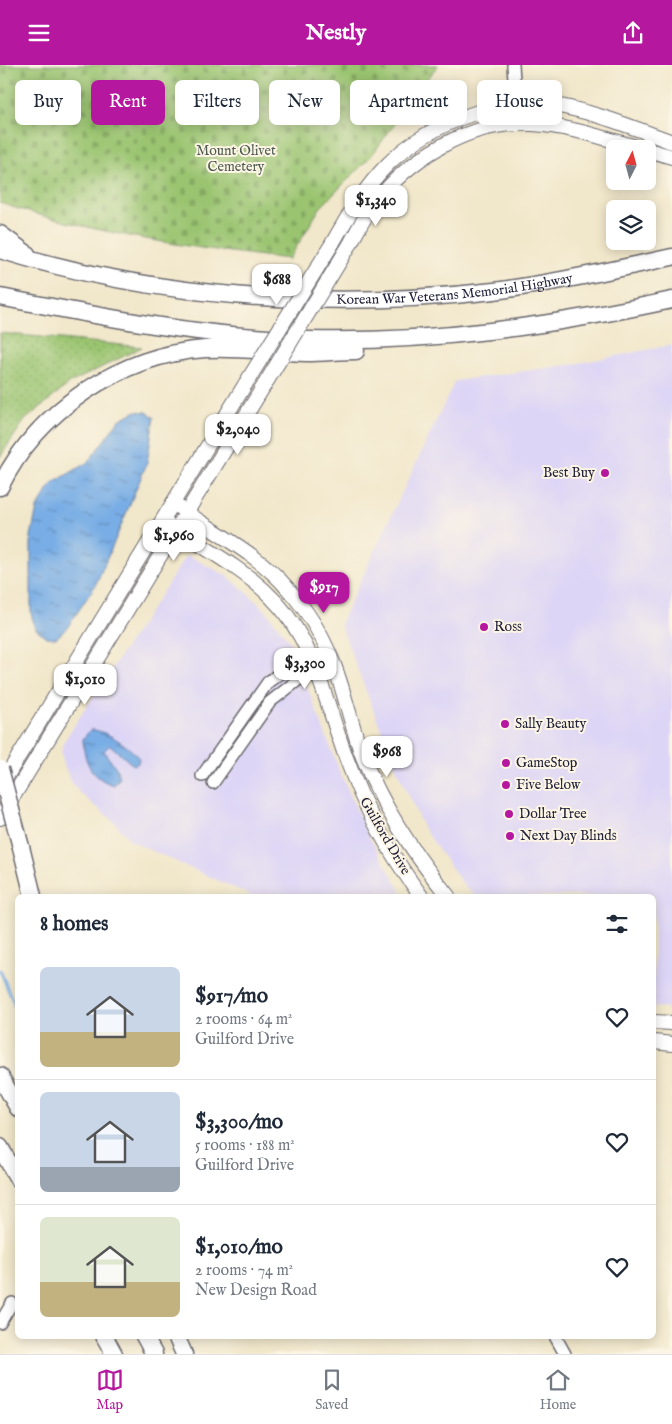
<!DOCTYPE html>
<meta charset="utf-8">
<style>
:root{--surface:#fff;--page:#f2f2f3;--text:#1f2937;--muted:#747a83;--line:#e0e1e3;--accent:#b5179e}
body{margin:0;font-family:"IM FELL English",serif;background:var(--page);color:var(--text);height:100vh;display:flex;flex-direction:column;font-size:19px;white-space:nowrap}
*{box-sizing:border-box;margin:0}
p{font-size:16px;color:var(--muted)}
.icon{flex:none;width:28px;height:28px;fill:none;stroke:currentColor;stroke-width:2;stroke-linecap:round;stroke-linejoin:round}
.map{position:relative;flex:1;overflow:hidden}
.details{position:absolute;left:15px;top:829px;width:641px;height:445px;display:flex;flex-direction:column;background:var(--surface);border-radius:8px;box-shadow:0 2px 12px #0003}
.details>*{flex:none}
.top-card{position:absolute;left:15px;top:15px;width:642px;height:45px;display:flex;gap:10px}
.needle{width:32px;rotate:6deg}
.controls{position:absolute;left:606px;top:75px;display:grid;gap:10px}
.controls a{display:grid;place-items:center;width:50px;height:50px;border-radius:8px;background:var(--surface);box-shadow:0 2px 12px #0003;font-size:25px}
.price{position:absolute;translate:-50% -42px;padding:0 11px;border-radius:10px;background:#fff;color:#222;font-size:16px;line-height:32px;filter:drop-shadow(0 1px 2px #0008)}
.price::after{content:'';position:absolute;left:50%;top:30px;width:15px;height:11px;margin-left:-8px;background:inherit;clip-path:polygon(0 0,100% 0,50% 100%)}
.price.current{background:var(--accent);color:#fff}
ul{padding:0;list-style:none}
li{display:flex;align-items:center;gap:15px;height:125px;padding:0 25px}
li+li{border-top:1px solid var(--line)}
li span{display:grid;place-items:center;flex:none;width:140px;height:100px;border-radius:8px;color:#555}
li>.icon{margin-inline-start:auto}
span .icon{width:60px;height:60px;fill:#fffc;stroke-width:1}
li b{font-size:21px}
h2{display:flex;justify-content:space-between;align-items:center;height:60px;padding:0 25px;font-size:21px}
.tag{padding:0 18px;border-radius:8px;background:var(--surface);box-shadow:0 2px 12px #0003;font-size:18px;line-height:45px}
.tag.current{background:var(--accent);color:#fff}
header{display:flex;justify-content:space-between;align-items:center;height:65px;padding:0 25px;background:var(--accent);color:#fff;font-size:22px;font-weight:800}
.tab-bar{display:flex;justify-content:space-around;align-items:center;height:70px;border-top:1px solid var(--line);background:var(--surface);font-size:14px;color:var(--muted)}
.tab-bar a{display:grid;justify-items:center;gap:2px}
.tab-bar .current{color:var(--accent)}
.map>svg:first-child{display:block}
.built{fill:#ddd5f6}
.grass{fill:url(#grass-dots);stroke:#5e7356}
.cemetery{fill:url(#cemetery-stones);stroke:#5e7356}
.water{fill:url(#water-ripples);stroke:#4d6890}
.lines{fill:none;stroke-linecap:round;stroke-linejoin:round}
.stream{stroke:#78ade5;stroke-width:3}
.minor-casing{stroke:#6a676d;stroke-width:14}
.major-casing{stroke:#6a676d;stroke-width:16}
.highway-casing{stroke:#6a676d;stroke-width:19}
.minor{stroke:#fff;stroke-width:11}
.major{stroke:#fff;stroke-width:14}
.highway{stroke:#fff;stroke-width:16}
.major-bridge-casing{stroke:#6a676d;stroke-width:16;stroke-linecap:butt}
.highway-bridge-casing{stroke:#6a676d;stroke-width:19;stroke-linecap:butt}
.major-bridge{stroke:#fff;stroke-width:14}
.highway-bridge{stroke:#fff;stroke-width:16}
.poi-dot{fill:#b5179e;stroke:#fcf5e5;stroke-width:2}
.labels{text-anchor:middle;dominant-baseline:central;stroke-width:4;stroke-linejoin:round;paint-order:stroke}
.park-label{font-size:14px;fill:#4c5b4e;stroke:#fcf5e5}
.street-label{font-size:14px;fill:#22223b;stroke:#fcf5e5}
.poi-label{font-size:14px;fill:#22223b;stroke:#fcf5e5;text-anchor:start}
</style>
<header><svg class="icon" aria-label="menu" viewBox="0 0 24 24"><path d="M4 6h16M4 12h16M4 18h16"/></svg>Nestly<svg class="icon" aria-label="share" viewBox="0 0 24 24"><path d="M12 15V3M7 8l5-5 5 5M5 13v7h14v-7"/></svg></header>
<div class="map">
<svg width="672" height="1289" viewBox="0 0 672 1289">
<defs>
<pattern id="grass-dots" width="8" height="8" patternUnits="userSpaceOnUse" patternTransform="scale(1.25)"><rect width="8" height="8" fill="#9ac470"/><path d="M2 2h.1M6 6h.1" fill="none" stroke="#84a862" stroke-width="1.8" stroke-linecap="round"/></pattern>
<pattern id="cemetery-stones" width="16" height="16" patternUnits="userSpaceOnUse" patternTransform="scale(1.25)"><rect width="16" height="16" fill="#9ac470"/><path d="M2 7V4a2 2 0 0 1 4 0v3zM10 15v-3a2 2 0 0 1 4 0v3z" fill="#84a862"/></pattern>
<pattern id="water-ripples" width="26" height="14" patternUnits="userSpaceOnUse" patternTransform="scale(1.25)"><rect width="26" height="14" fill="#78ade5"/><path d="M2 4q2-2 4 0t4 0M15 11q2-2 4 0t4 0" fill="none" stroke="#628cbb"/></pattern>
</defs>
<rect width="100%" height="100%" fill="#fcf5e5"/>
<filter id="ink" filterUnits="userSpaceOnUse"><feTurbulence type="fractalNoise" baseFrequency=".02" numOctaves="2"/><feDisplacementMap in="SourceGraphic" scale="10" xChannelSelector="R" yChannelSelector="G"/><feConvolveMatrix kernelMatrix="1 2 1 2 8 2 1 2 1" color-interpolation-filters="sRGB"/></filter>
<filter id="wash" filterUnits="userSpaceOnUse"><feTurbulence type="fractalNoise" baseFrequency=".0096" numOctaves="4" result="noise"/><feDisplacementMap in="SourceGraphic" scale="20" xChannelSelector="R" yChannelSelector="G"/><feGaussianBlur stdDeviation="1.12" result="paint"/><feColorMatrix in="noise" values="0 0 0 0 0 0 0 0 0 0 0 0 0 0 0 0 0 1.4 0 .05"/><feComposite in="paint" operator="in"/></filter>
<g filter="url(#wash)">
<rect width="100%" height="100%" fill="#f1e7cb"/>
<g class="built">
<polygon points="672,280 672,944 654,942 654,831 475,831 463,819 424,764 398,708 340,559 455,316 574,299"/>
<polygon points="187,490 227,511 245,526 267,547 290,577 339,705 366,767 404,831 252,831 131,776 112,755 80,728 73,720 64,701 61,687 66,673"/>
</g>
<polygon class="grass" points="0,268 142,282 70,318 25,355 0,392"/>
<path class="cemetery" d="M0,0H438L372,90L320,143L289,194C191,183 94,169 0,138Z"/>
<g class="water">
<polygon points="136,346 147,347 154,352 147,398 113,480 95,521 67,563 56,573 46,572 35,563 31,548 31,471 37,443 53,418 88,397 119,355"/>
<path d="M90,665C105,664 130,682 139,693L138,698L133,700L110,680L104,686C109,696 118,701 120,713L114,720C91,713 84,697 83,674Z"/>
</g>
<g class="lines">
<polyline class="stream" points="0,905 18,949"/>
</g>
</g>
<g filter="url(#ink)">
<g class="lines">
<g class="minor-casing">
<g id="minor">
<polyline points="513,0 517,58"/>
<polyline points="202,711 268,617 293,599 303,595 313,595 329,589"/>
<polyline points="213,718 270,637 302,612 313,595"/>
<polyline points="0,1258 12,1238"/>
<polyline points="555,1271 565,1289"/>
</g>
</g>
<g class="major-casing">
<g id="major">
<polyline points="648,85 672,92"/>
<path d="M332,179C369,113 399,73 475,48C497,41 518,36 542,38C587,44 629,61 672,77"/>
<path d="M349,181C356,168 363,154 372,142C408,93 470,55 532,59C569,61 607,74 643,84"/>
<path d="M173,438C210,466 257,487 288,524C306,544 322,570 332,595C345,626 351,661 363,692C383,743 414,789 448,831"/>
<path d="M169,460C201,481 245,505 271,532C315,575 326,640 347,695C365,745 390,789 421,831"/>
<polyline points="0,722 246,318"/>
<polyline points="0,753 265,319"/>
<polyline points="654,957 672,958"/>
<polyline points="654,977 672,979"/>
</g>
</g>
<g class="highway-casing">
<g id="highway">
<polyline points="0,169 27,189"/>
<path id="s1" d="M0,185C158,234 330,245 494,226C554,218 613,205 672,192"/>
<path d="M0,232C102,252 203,272 308,275C431,278 551,261 672,235"/>
<path d="M0,422C37,346 120,290 205,284C239,282 273,287 307,288C323,288 340,286 356,286"/>
<polyline points="21,782 33,831"/>
<polyline points="0,1011 18,1043"/>
<polyline points="0,1082 18,1114"/>
<polyline points="104,1271 114,1289"/>
<polyline points="144,1271 154,1289"/>
<polyline points="176,1271 184,1289"/>
</g>
</g>
<use href="#minor" class="minor"/>
<use href="#major" class="major"/>
<use href="#highway" class="highway"/>
<g class="major-bridge-casing">
<g id="major-bridge">
<polyline points="246,318 332,179"/>
<polyline points="265,319 349,181"/>
</g>
</g>
<g class="highway-bridge-casing">
<polyline id="highway-bridge" points="0,704 21,782"/>
</g>
<use href="#major-bridge" class="major-bridge"/>
<use href="#highway-bridge" class="highway-bridge"/>
</g>
</g>
<g class="poi-dot">
<circle cx="605" cy="408" r="5"/>
<circle cx="484" cy="562" r="5"/>
<circle cx="505" cy="659" r="5"/>
<circle cx="506" cy="698" r="5"/>
<circle cx="506" cy="720" r="5"/>
<circle cx="509" cy="749" r="5"/>
<circle cx="510" cy="771" r="5"/>
</g>
<g class="labels">
<g class="park-label">
<text x="236" y="86">Mount Olivet<tspan x="236" dy="16">Cemetery</tspan></text>
</g>
<g class="street-label">
<text stroke="none"><textPath href="#s1" startOffset="460">Korean War Veterans Memorial Highway</textPath></text>
<text transform="translate(385 771) rotate(60)">Guilford Drive</text>
</g>
<g class="poi-label">
<text x="595" y="408" text-anchor="end">Best Buy</text>
<text x="494" y="562">Ross</text>
<text x="515" y="659">Sally Beauty</text>
<text x="516" y="698">GameStop</text>
<text x="516" y="720">Five Below</text>
<text x="519" y="749">Dollar Tree</text>
<text x="520" y="771">Next Day Blinds</text>
</g>
</g>
</svg>
<div class="controls">
<a><svg class="needle" viewBox="-14 -14 28 28"><path d="M0-13l5 13h-10z" fill="#e53935"/><path d="M0 13l5-13h-10z" fill="#747a83"/></svg></a>
<a><svg class="icon" aria-label="layers" viewBox="0 0 24 24"><path d="M12 4l9 5-9 5-9-5zM3 14l9 5 9-5"/></svg></a>
</div>
<b class="price" style="left:376px;top:162px">$1,340</b>
<b class="price" style="left:277px;top:241px">$688</b>
<b class="price" style="left:238px;top:391px">$2,040</b>
<b class="price" style="left:174px;top:497px">$1,960</b>
<b class="price current" style="left:324px;top:549px">$917</b>
<b class="price" style="left:305px;top:625px">$3,300</b>
<b class="price" style="left:85px;top:641px">$1,010</b>
<b class="price" style="left:387px;top:713px">$968</b>
<div class="top-card">
<a class="tag">Buy</a>
<a class="tag current">Rent</a>
<a class="tag">Filters</a>
<a class="tag">New</a>
<a class="tag">Apartment</a>
<a class="tag">House</a>
</div>
<section class="details">
<h2>8 homes<svg class="icon" aria-label="filters" viewBox="0 0 24 24"><path d="M4 7h16M4 17h16"/><circle cx="9" cy="7" r="2"/><circle cx="15" cy="17" r="2"/></svg></h2>
<ul>
<li><span style="background:linear-gradient(#c9d6e8 65%,#c2b280 0)"><svg class="icon" aria-label="home" viewBox="0 0 24 24"><path d="M3 11l9-7 9 7M6 9v11h12V9"/></svg></span><div><b>$917/mo</b><p>2 rooms · 64 m²</p><p>Guilford Drive</p></div><svg class="icon" aria-label="heart" viewBox="0 0 24 24"><path d="M12 20l-8-8c-3-5 5-10 8-4 3-6 11-1 8 4z"/></svg></li>
<li><span style="background:linear-gradient(#c9d6e8 75%,#9aa5b1 0)"><svg class="icon" aria-label="home" viewBox="0 0 24 24"><path d="M3 11l9-7 9 7M6 9v11h12V9"/></svg></span><div><b>$3,300/mo</b><p>5 rooms · 188 m²</p><p>Guilford Drive</p></div><svg class="icon" aria-label="heart" viewBox="0 0 24 24"><path d="M12 20l-8-8c-3-5 5-10 8-4 3-6 11-1 8 4z"/></svg></li>
<li><span style="background:linear-gradient(#dfe7d0 65%,#c2b280 0)"><svg class="icon" aria-label="home" viewBox="0 0 24 24"><path d="M3 11l9-7 9 7M6 9v11h12V9"/></svg></span><div><b>$1,010/mo</b><p>2 rooms · 74 m²</p><p>New Design Road</p></div><svg class="icon" aria-label="heart" viewBox="0 0 24 24"><path d="M12 20l-8-8c-3-5 5-10 8-4 3-6 11-1 8 4z"/></svg></li>
</ul>
</section>
</div>
<nav class="tab-bar">
<a class="current"><svg class="icon" aria-label="map" viewBox="0 0 24 24"><path d="M3 6l6-2 6 2 6-2v14l-6 2-6-2-6 2zM9 4v14M15 6v14"/></svg>Map</a>
<a><svg class="icon" aria-label="saved" viewBox="0 0 24 24"><path d="M7 4h10v16l-5-4-5 4z"/></svg>Saved</a>
<a><svg class="icon" aria-label="home" viewBox="0 0 24 24"><path d="M3 11l9-7 9 7M6 9v11h12V9"/></svg>Home</a>
</nav>
